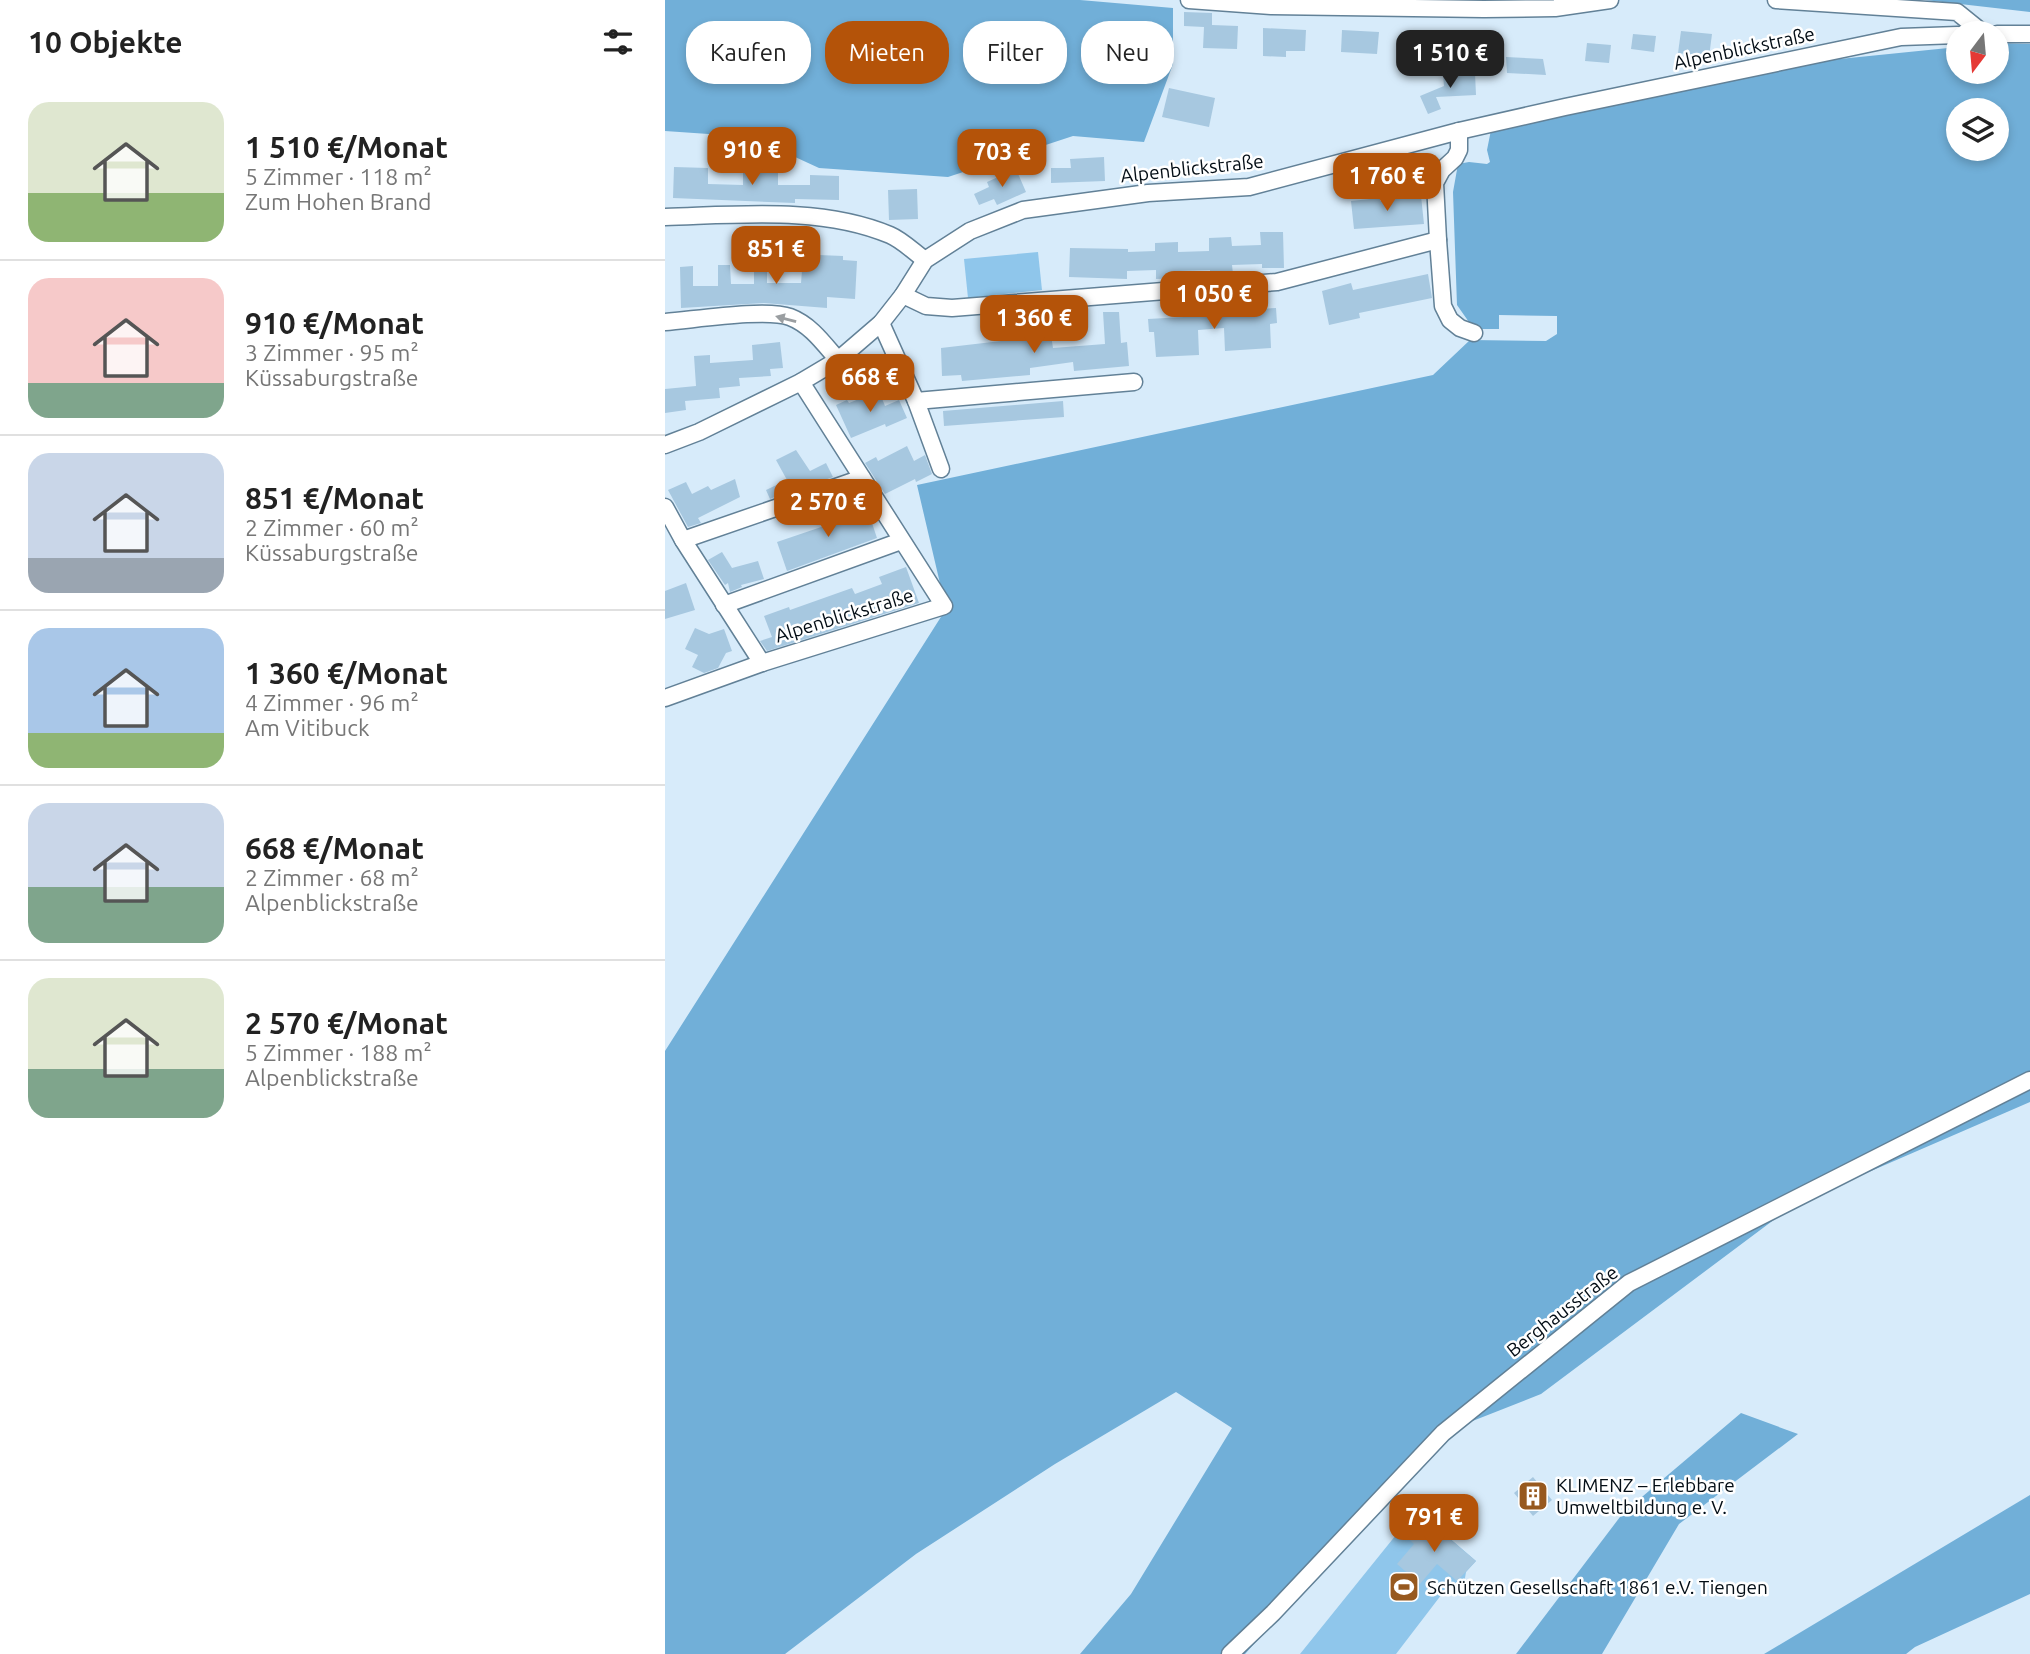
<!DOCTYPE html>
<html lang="de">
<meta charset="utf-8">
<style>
:root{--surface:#fff;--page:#f6f6f6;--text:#222;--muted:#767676;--line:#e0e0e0;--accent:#b45309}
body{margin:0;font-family:Ubuntu,sans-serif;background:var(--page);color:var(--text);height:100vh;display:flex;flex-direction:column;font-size:26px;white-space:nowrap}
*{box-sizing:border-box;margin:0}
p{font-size:23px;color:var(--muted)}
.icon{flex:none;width:38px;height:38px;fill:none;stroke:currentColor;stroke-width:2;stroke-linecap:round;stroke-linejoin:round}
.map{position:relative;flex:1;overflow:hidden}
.side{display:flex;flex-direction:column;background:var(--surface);width:665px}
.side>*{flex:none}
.hud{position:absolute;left:21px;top:21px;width:665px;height:63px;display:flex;gap:14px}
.needle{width:46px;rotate:196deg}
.tools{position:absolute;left:1281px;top:21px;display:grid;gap:14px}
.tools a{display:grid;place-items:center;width:63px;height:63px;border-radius:50%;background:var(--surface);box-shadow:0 4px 10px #0003;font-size:35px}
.price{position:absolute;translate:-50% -60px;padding:0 16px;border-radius:14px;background:var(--accent);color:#fff;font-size:23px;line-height:46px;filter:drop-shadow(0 2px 4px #0008)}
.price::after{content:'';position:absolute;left:50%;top:42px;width:21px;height:16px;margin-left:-10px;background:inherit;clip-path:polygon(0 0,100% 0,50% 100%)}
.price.active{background:#222;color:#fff}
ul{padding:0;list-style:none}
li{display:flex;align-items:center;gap:21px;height:175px;padding:0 28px}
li+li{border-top:2px solid var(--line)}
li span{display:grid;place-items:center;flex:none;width:196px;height:140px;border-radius:21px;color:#555}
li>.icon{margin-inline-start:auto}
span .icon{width:84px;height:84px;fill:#fffc;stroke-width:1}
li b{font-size:30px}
h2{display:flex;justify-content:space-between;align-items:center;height:84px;padding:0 28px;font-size:30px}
.chip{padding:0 24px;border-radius:28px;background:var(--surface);box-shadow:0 4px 10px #0003;font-size:24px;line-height:63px}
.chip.active{background:var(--accent);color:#fff}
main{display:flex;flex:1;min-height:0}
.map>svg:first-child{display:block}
.green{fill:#8fc6eb}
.forest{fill:#71afd8;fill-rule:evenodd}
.building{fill:#a7c8e0}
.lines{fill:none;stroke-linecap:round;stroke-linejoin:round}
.minor-casing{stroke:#628197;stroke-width:19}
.minor{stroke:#fff;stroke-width:16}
.oneway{fill:#9a9ea1}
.labels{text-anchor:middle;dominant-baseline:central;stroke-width:5;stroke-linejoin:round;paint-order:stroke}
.street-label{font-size:19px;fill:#030d15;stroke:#fff}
.poi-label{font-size:19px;fill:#030d15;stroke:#fff;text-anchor:start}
</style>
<main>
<section class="side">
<h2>10 Objekte<svg class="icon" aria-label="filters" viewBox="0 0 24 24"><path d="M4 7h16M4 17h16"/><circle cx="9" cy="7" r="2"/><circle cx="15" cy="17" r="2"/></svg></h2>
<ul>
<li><span style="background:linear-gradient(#dfe7d0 65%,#8fb573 0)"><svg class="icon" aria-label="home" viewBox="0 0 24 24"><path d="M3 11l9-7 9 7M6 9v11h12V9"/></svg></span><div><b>1 510 €/Monat</b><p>5 Zimmer · 118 m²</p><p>Zum Hohen Brand</p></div></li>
<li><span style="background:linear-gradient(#f6c9c9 75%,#7fa58c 0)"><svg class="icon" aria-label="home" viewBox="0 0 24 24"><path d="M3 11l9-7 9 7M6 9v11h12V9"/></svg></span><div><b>910 €/Monat</b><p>3 Zimmer · 95 m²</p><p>Küssaburgstraße</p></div></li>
<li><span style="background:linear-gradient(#c9d6e8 75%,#9aa5b1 0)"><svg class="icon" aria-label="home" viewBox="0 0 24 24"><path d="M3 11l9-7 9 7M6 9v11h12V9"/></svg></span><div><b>851 €/Monat</b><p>2 Zimmer · 60 m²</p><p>Küssaburgstraße</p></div></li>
<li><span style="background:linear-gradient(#a9c7e8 75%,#8fb573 0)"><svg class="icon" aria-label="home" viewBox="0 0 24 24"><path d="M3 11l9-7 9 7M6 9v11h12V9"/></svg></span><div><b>1 360 €/Monat</b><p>4 Zimmer · 96 m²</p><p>Am Vitibuck</p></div></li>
<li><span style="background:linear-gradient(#c9d6e8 60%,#7fa58c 0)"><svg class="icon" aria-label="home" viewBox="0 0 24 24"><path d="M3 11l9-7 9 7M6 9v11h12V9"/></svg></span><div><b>668 €/Monat</b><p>2 Zimmer · 68 m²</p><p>Alpenblickstraße</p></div></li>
<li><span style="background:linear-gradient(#dfe7d0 65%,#7fa58c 0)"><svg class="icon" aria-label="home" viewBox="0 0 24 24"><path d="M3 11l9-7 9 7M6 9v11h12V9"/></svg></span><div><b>2 570 €/Monat</b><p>5 Zimmer · 188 m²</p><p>Alpenblickstraße</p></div></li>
</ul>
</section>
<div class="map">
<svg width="1365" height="1654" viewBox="0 0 1365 1654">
<rect width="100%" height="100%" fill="#d7ebfa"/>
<g class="green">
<polygon points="373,252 377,290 303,298 299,259"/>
<polygon points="761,1518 811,1561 801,1572 799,1584 780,1590 731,1654 635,1654 735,1530 743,1538"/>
</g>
<g class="forest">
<polygon points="0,0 415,0 508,8 508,64 479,142 408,136 283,177 154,168 87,137 0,131"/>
<polygon points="1260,0 1365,0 1365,12"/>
<path d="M1332,43L1365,44V1102L1130,1204L876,1394L777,1433L580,1654H415L466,1594L567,1428L511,1392L390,1464L251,1554L120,1654H0V1051L281,609L252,485L768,375L805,340L881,341L892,334V316L834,315V329H815L806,325L792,305L788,192L793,164L804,162L822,164L825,162L822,150L826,130L1145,62L1293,47V72H1332ZM1293,110H1332V149H1293Z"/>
<polygon points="1076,1413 1133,1434 1014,1524 937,1654 851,1654 958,1513"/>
<polygon points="1365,1495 1365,1594 1250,1647 1241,1654 1099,1654"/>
</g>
<g class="building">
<polygon points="519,12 547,13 547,25 573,26 572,49 538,48 539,27 519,26"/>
<polygon points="598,28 641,30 640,51 621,51 621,57 598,56"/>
<polygon points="677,30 714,32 712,54 676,52"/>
<polygon points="1016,31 1047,34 1044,57 1013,53"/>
<polygon points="968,34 991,36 989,52 966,49"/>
<polygon points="922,43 946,45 944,63 920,61"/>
<polygon points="841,57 878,59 881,75 842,73"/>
<polygon points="810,73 811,95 771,97 776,109 763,114 755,96 779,86 778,75"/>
<polygon points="504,88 550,98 544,127 497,117"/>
<polygon points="439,157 440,181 386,183 386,168 406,168 405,159"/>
<polygon points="9,167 43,168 43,184 78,185 78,167 113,167 113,185 145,185 145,175 174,176 174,200 130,199 130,203 8,198"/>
<polygon points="351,169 361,192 332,205 329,199 314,205 309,194 324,187 322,182"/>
<polygon points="252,189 253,219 224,220 223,190"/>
<polygon points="756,196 759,224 689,229 686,201 715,198 715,201"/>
<polygon points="595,232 618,232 619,268 597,268 597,264 567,265 568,274 545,274 545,270 514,271 514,278 491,279 491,270 462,271 462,279 404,277 405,248 463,249 463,252 490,251 490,243 513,242 513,252 544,251 544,238 566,237 567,246 596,245"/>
<polygon points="154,255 178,256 178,260 192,261 190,299 162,297 162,308 99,303 16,308 15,267 28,266 28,286 53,286 53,265 65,265 66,284 89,284 89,264 102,264 102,283 136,283 138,258 154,259"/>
<polygon points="763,274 767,298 694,313 695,318 664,325 657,291 686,283 688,290"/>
<polygon points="611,308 612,323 605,324 606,348 560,351 559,328 533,330 534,355 491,357 489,332 484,332 483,319 554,315 554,311"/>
<polygon points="438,312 454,312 456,343 462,342 464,366 409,371 408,362 365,368 365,375 297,381 296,375 277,376 276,348 386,335 388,348 440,344"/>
<polygon points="115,342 118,368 105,369 106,376 74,378 75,386 54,388 55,398 20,401 21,410 0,413 0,389 31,386 29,356 45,355 45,363 88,360 87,345"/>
<polygon points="214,391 220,406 234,400 242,418 221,427 220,424 186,438 171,405 182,400 184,403"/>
<polygon points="398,401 399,417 279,426 278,411"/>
<polygon points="242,446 249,461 260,455 267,474 251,482 250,479 220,494 200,463 211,457 213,461"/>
<polygon points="131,450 145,471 161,463 168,477 151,483 150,480 105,499 101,490 122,480 111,460"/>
<polygon points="70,479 75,497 33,518 36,523 23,527 3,490 21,482 27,494 43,486 46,490"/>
<polygon points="185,508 188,517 203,511 212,538 122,571 112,542 168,523 165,514"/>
<polygon points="57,552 67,568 93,561 99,579 76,585 77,587 65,592 63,583 60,585 43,560"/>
<polygon points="241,567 254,603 102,651 95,641 107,637 99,616 124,607 125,610 187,588 190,594 217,584 214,577"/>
<polygon points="21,583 30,610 0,619 0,591"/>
<polygon points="30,628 44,634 59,629 67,651 61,653 53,668 39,673 27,667 33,655 20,649"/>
<polygon points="868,1477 887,1500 868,1516 849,1493"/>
<polygon points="760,1518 811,1561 792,1581 772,1564 755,1584 732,1564 749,1544 743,1538"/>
</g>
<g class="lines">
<g class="minor-casing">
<g id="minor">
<polyline points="524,0 606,6 819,9 890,8 945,0"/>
<polyline points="1111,0 1292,12 1318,33"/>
<polyline points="1332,34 1365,34"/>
<polyline points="794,131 794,150 790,158 777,170 770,183 773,240 778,306 785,320 795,328 809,333"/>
<path d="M0,217C72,215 157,206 225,235C237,240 249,252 260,260"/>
<polyline points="238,295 261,306 287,308 612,282 773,240"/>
<path d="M0,322C28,320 101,308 125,317C146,325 159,344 173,360"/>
<polyline points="216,323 251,401 276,469"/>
<polyline points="251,401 469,382"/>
<polyline points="0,445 34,432 136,382 173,360 216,323 238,295 260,260 305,231 358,210 483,193 584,187 794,131 900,107 1236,37 1293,35"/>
<polyline points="0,507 18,540 97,663"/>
<polyline points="18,540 197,478"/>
<polyline points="59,605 236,541"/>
<polyline points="0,698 97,663 279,606 136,382"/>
<polyline points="565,1654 608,1613 778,1433 964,1283 1365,1080"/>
</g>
</g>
<use href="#minor" class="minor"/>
</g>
<defs><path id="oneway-solid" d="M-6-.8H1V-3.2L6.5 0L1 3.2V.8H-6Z" transform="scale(1.75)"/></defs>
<use class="oneway" href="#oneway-solid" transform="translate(121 319) rotate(-165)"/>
<defs>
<g id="building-square" transform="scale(1.575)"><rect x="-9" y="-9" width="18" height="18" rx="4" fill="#97591f" stroke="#fff"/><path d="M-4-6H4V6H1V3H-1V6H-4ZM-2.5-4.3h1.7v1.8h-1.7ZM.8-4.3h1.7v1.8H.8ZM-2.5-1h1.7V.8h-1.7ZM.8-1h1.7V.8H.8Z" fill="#fff"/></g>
<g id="stadium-square" transform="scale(1.575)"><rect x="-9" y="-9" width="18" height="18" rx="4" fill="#97591f" stroke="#fff"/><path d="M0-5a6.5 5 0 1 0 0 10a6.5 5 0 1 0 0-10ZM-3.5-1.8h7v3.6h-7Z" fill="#fff"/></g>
</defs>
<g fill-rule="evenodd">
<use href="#building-square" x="868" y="1496"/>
<use href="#stadium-square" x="739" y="1587"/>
</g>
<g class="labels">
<g class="street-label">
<text transform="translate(1079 48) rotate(-12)">Alpenblickstraße</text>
<text transform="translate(527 168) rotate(-6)">Alpenblickstraße</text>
<text transform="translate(179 615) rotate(-17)">Alpenblickstraße</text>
<text transform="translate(897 1311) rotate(-38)">Berghausstraße</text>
</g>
<g class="poi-label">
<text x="891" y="1485">KLIMENZ – Erlebbare<tspan x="891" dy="22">Umweltbildung e. V.</tspan></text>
<text x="762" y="1587">Schützen Gesellschaft 1861 e.V. Tiengen</text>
</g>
</g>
</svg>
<div class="tools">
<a><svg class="needle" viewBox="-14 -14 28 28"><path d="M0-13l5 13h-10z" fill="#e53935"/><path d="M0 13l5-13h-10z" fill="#767676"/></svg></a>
<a><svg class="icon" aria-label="layers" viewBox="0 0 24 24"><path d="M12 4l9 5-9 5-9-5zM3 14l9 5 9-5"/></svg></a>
</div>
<b class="price active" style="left:785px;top:90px">1 510 €</b>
<b class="price" style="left:87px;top:187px">910 €</b>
<b class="price" style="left:337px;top:189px">703 €</b>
<b class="price" style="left:722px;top:213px">1 760 €</b>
<b class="price" style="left:111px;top:286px">851 €</b>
<b class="price" style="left:549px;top:331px">1 050 €</b>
<b class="price" style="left:369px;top:355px">1 360 €</b>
<b class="price" style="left:205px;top:414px">668 €</b>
<b class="price" style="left:163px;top:539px">2 570 €</b>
<b class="price" style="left:769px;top:1554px">791 €</b>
<div class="hud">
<a class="chip">Kaufen</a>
<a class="chip active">Mieten</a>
<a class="chip">Filter</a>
<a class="chip">Neu</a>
</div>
</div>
</main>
